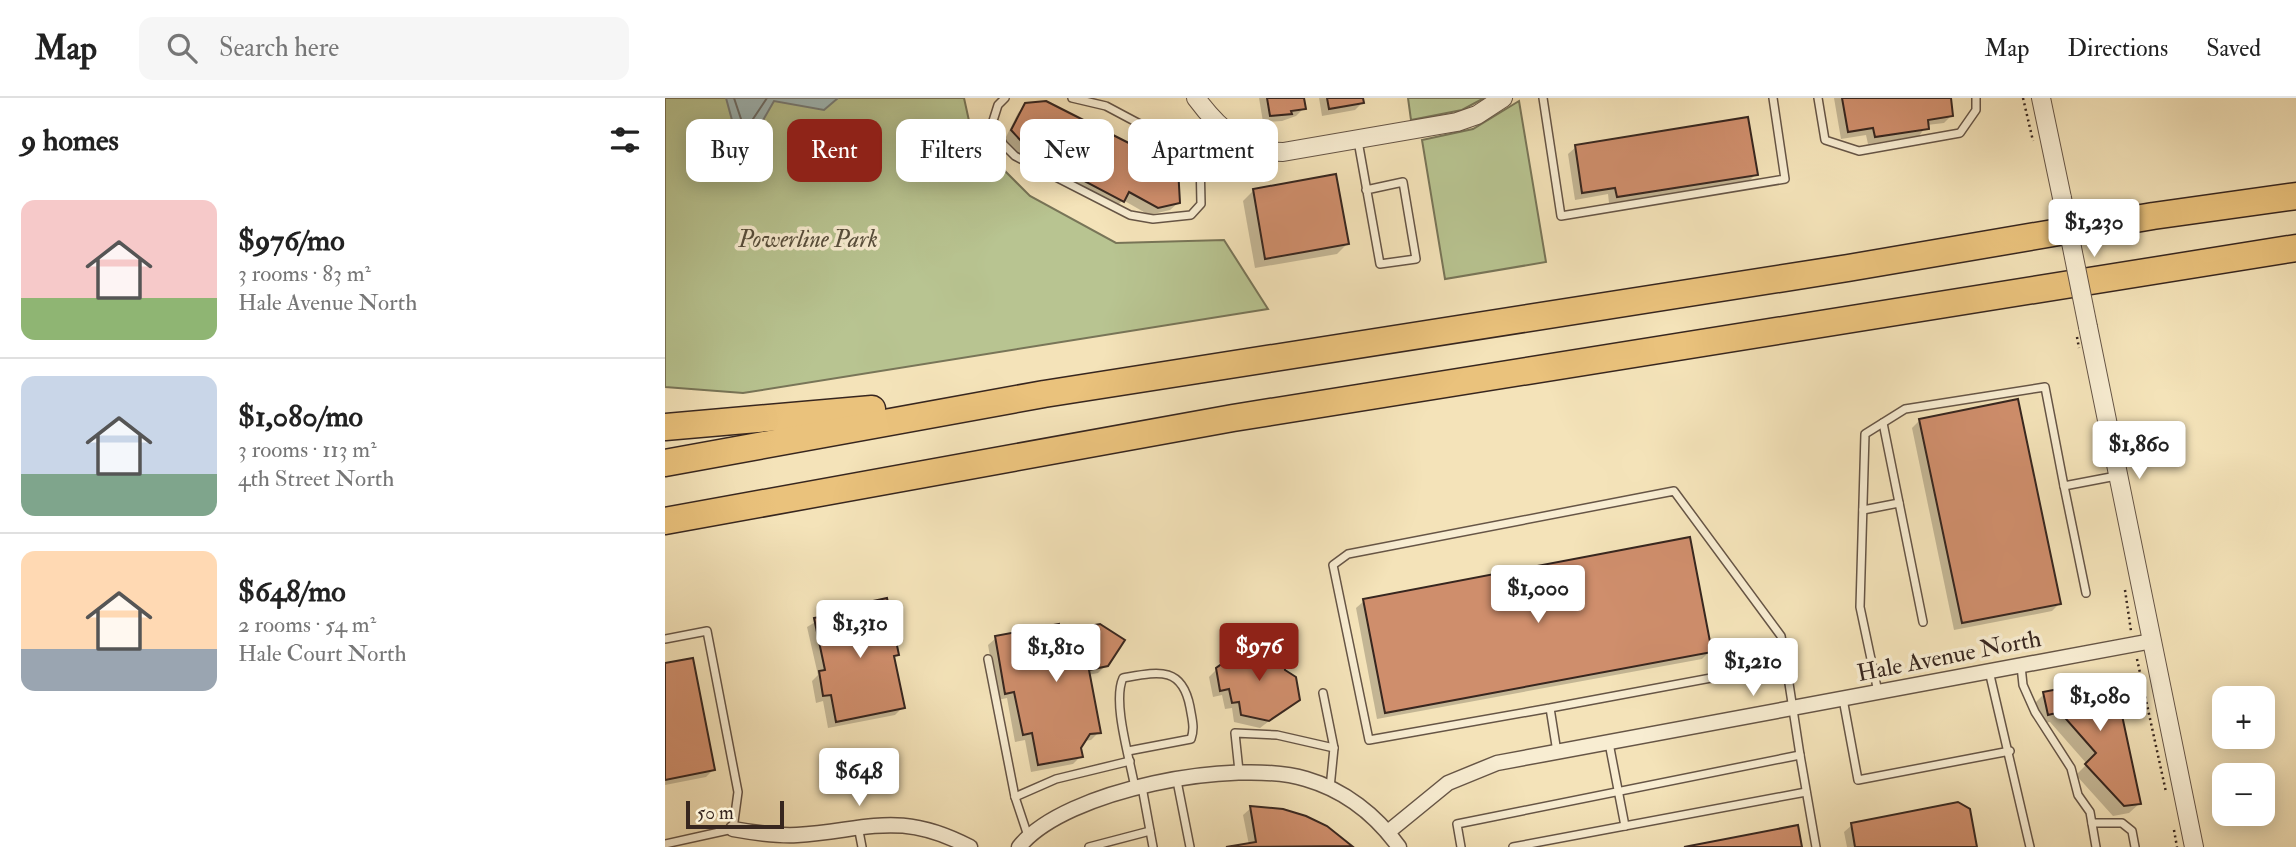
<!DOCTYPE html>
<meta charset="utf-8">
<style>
:root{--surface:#fff;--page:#f6f6f6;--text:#222;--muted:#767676;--line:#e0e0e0;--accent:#8f2418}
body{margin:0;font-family:"IM FELL Double Pica",serif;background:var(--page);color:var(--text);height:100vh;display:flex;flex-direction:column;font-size:26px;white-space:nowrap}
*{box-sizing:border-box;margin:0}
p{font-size:23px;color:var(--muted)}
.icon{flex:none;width:38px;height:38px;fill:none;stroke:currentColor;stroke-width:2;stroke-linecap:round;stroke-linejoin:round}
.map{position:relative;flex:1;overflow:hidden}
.sheet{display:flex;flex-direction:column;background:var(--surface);width:665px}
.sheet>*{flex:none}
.guide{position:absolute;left:21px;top:21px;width:665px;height:63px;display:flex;gap:14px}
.controls{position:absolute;left:1547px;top:588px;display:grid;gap:14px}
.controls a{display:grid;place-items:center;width:63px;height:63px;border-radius:14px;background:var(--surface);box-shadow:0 4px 18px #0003;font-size:35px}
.scale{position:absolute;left:21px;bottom:18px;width:98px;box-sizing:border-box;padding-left:7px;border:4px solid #37261f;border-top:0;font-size:19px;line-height:24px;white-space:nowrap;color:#37261f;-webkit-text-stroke:5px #f8edd2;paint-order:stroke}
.price{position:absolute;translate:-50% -60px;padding:0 16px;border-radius:7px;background:#fff;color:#222;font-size:23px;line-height:46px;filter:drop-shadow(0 2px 4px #0008)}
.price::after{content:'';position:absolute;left:50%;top:42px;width:21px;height:16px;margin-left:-10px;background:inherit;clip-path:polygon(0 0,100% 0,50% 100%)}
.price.selected{background:var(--accent);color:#fff}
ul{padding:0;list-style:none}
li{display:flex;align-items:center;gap:21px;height:175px;padding:0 21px}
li+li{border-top:2px solid var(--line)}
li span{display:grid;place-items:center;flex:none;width:196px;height:140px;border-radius:14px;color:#555}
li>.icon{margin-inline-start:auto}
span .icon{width:84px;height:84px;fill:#fffc;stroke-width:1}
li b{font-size:30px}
h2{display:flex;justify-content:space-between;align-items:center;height:84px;padding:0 21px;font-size:30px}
.pill{padding:0 24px;border-radius:14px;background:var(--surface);box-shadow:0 4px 18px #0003;font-size:24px;line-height:63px}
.pill.selected{background:var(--accent);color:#fff}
header{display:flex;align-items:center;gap:42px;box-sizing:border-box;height:98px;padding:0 35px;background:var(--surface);border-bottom:2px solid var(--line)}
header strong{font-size:33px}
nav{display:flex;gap:38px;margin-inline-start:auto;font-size:24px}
.search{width:490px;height:63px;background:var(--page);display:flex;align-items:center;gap:18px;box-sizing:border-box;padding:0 24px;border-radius:14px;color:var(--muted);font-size:26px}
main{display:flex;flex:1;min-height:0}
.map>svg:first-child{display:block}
.green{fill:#b8c491;stroke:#787558;stroke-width:2}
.water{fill:#a1bbbb;stroke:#777f7d;stroke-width:2}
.shadow{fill:#0003}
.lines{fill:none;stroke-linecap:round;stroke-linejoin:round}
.shore{stroke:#6c706d;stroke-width:2}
.building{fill:#cf8e6c;stroke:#37261f;stroke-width:2}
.service-casing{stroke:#665546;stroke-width:10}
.minor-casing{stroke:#665546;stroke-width:17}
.tertiary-casing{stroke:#665546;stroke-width:20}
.motorway-casing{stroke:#37261f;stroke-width:29}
.path{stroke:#37261f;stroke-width:2.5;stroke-dasharray:2 3.5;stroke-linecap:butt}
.service{stroke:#f8edd2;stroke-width:7}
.minor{stroke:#f8edd2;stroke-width:14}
.tertiary{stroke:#f8edd2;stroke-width:18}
.motorway{stroke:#eac27c;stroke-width:26}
.tertiary-bridge-casing{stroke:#665546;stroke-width:20;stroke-linecap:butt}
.path-bridge{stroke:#37261f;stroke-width:2.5;stroke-dasharray:2 3.5;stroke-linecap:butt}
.tertiary-bridge{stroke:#f8edd2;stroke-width:18}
.labels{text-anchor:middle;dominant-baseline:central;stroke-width:7;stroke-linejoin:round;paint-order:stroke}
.park-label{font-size:24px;font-style:italic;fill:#574e3c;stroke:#f8edd2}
.street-label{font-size:24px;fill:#37261f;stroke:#f8edd2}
</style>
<header>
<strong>Map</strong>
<div class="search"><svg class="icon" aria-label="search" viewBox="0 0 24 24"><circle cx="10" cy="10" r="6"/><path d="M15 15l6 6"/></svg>Search here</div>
<nav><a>Map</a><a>Directions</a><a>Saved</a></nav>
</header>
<main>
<section class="sheet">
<h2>9 homes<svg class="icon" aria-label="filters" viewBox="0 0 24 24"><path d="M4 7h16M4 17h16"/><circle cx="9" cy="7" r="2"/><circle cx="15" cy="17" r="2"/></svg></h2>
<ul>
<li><span style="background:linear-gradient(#f6c9c9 70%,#8fb573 0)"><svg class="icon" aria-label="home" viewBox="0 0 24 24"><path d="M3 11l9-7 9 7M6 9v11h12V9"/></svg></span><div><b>$976/mo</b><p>3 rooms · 83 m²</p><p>Hale Avenue North</p></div></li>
<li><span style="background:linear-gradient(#c9d6e8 70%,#7fa58c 0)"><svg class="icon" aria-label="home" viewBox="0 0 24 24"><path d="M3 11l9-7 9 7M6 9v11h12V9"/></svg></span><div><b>$1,080/mo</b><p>3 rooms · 113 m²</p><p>4th Street North</p></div></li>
<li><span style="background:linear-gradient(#ffd9b3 70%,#9aa5b1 0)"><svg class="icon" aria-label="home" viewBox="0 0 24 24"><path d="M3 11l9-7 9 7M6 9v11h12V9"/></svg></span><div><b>$648/mo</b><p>2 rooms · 54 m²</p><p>Hale Court North</p></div></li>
</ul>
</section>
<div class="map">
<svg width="1631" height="749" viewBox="0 0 1631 749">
<rect width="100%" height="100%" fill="#f4e3b9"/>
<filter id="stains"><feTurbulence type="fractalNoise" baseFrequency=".00286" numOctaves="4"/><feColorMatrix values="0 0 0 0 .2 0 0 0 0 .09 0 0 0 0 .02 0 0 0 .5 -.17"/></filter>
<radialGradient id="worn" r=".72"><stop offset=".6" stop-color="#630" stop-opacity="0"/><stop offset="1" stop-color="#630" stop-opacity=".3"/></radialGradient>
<g class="green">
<polygon points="0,0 299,0 308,41 365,98 451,145 559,142 603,211 78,295 0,289"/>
<polygon points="743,0 819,0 797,12 746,22"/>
<polygon points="854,3 881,164 780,181 757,42 808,31"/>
</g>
<polygon class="water" points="61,0 173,0 159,12 109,3 77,59"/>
<g class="shadow">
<polygon points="594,0 637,0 639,10 631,18 617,23 598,24"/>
<polygon points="654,0 697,0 697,5 690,12 657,18"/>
<polygon points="1169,0 1284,0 1287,17 1279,25 1262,27 1254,38 1203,46 1201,37 1176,41"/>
<polygon points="361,7 513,105 505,112 484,117 458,102 450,110 361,63 340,41 353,15"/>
<polygon points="911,49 1091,76 1083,84 944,105 943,96 910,102 903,56"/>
<polygon points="588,93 682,146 672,156 590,170 578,103"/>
<polygon points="1255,322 1395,505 1387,513 1289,532 1247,330"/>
<polygon points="699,503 1045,553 1037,561 712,621 691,510"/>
<polygon points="167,514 232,556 228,560 238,609 230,617 163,630 158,603 151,605 147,583 153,577 142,529"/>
<polygon points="394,535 441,567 433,575 423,577 434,634 426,642 419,643 414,649 416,658 408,666 366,674 360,642 350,644 342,600 333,602 323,547 331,540"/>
<polygon points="0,567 48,672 41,679 0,687"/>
<polygon points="552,571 618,573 633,601 595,630 569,624 567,610 560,611 557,597 548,599 544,579"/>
<polygon points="1448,582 1475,705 1464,715 1448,718 1411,677 1422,666 1385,624 1373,626 1369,606 1379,596"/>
<polygon points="586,710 685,748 571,749 584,747 578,717"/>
<polygon points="1187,727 1310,749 1182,749 1179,734"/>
</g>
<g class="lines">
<polyline class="shore" points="69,0 80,33 102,0"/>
</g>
<g class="building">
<polygon points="602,0 639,0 641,11 626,13 627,16 605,18"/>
<polygon points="662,0 698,0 699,5 664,11"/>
<polygon points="1177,0 1286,0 1288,18 1263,22 1264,31 1210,39 1208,30 1183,34"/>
<polygon points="381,3 513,70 515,105 493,110 464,94 459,104 368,56 346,32 360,5"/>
<polygon points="1083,19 1093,77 952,99 950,90 917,95 910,47"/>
<polygon points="671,76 684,146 600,161 588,91"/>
<polygon points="1353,301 1396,506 1297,525 1254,321"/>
<polygon points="1025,439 1047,554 720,615 698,501"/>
<polygon points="222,500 234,557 229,558 240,610 171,624 166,597 158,598 154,573 160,572 149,520 164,517 166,512"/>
<polygon points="394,526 395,533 435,526 460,542 443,568 424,572 436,635 425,636 416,650 418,659 373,667 367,635 358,637 349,594 340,596 330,538"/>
<polygon points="582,548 618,557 620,572 631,579 635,602 604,623 576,617 574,604 567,605 564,591 555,593 551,570"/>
<polygon points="28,560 50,672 0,682 0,565"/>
<polygon points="1449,580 1476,706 1459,708 1420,666 1431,655 1395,614 1383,617 1378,594"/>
<polygon points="1293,704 1305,711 1312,749 1190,749 1186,725"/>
<polygon points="585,708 618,711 641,718 662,728 687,748 561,749 591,744"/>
<polygon points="1133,727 1137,749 1019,749"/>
</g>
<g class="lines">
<g class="service-casing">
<g id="service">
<polyline points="340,0 333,7 327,26 338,46 350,58 465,117 488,121 526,117 536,106 535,58 556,31"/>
<polyline points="407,0 441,8 535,58"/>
<polyline points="878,0 896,118 1120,81 1108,0"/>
<polyline points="1153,0 1160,42 1194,53 1295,35 1311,12 1311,0"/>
<polyline points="693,43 715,166 751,161 738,84 701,92"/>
<polyline points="1218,325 1258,524"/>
<polyline points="1399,388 1421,495"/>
<polyline points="1198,412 1234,405"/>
<polyline points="0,541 42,533 73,694 68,731 0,746"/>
<polyline points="323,561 350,699 363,738"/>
<polyline points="1121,566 1135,657"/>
<polyline points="1356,568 1358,587 1370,614 1406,670 1413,697 1425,714 1431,749"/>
<polyline points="1324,573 1365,749"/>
<polyline points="1213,594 1195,509 1200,336 1240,311 1380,289 1399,388 1446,379"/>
<polyline points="658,595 669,650 665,690"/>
<polyline points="1178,601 1193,682 1345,653"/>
<polyline points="885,610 1121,566 1116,538 1009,393 683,456 668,467 704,642 885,610 892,654"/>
<polyline points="944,645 960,728"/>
<path d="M463,653L526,641C530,630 527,621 525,609C517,567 492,574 458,580C447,604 465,661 470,690"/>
<polyline points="574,673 570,635 612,637 669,650"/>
<polyline points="512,683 525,749"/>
<polyline points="477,689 488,749"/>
<polyline points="350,699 391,681 465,663"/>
<polyline points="1427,725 1457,725 1467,733 1470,749"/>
<polyline points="193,728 197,749"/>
<polyline points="424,749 485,733"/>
<polyline points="796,749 792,726 1135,657 1151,749"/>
<polyline points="848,749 1141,694"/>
</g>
</g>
<g class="minor-casing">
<g id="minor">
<path d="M68,731C90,735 111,738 132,737C204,732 234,712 305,749"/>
<polyline points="723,734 783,685 832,665 1487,543"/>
<path d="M354,749C400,691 572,660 641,681C679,692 711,717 734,749"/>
</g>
</g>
<g class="tertiary-casing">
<g id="tertiary">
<path d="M531,0C554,31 578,53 618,54L792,24L812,17L838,0"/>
<polyline points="1376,0 1397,100"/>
<polyline points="1423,229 1529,749"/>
</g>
</g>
<g class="motorway-casing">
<g id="motorway">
<polyline points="0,329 207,311"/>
<polyline points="0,365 379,296 1183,170 1488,118 1631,98"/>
<polyline points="0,423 568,320 1631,150"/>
</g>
</g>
<g class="path">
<polyline points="1358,0 1368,43"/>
<polyline points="1460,492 1466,533"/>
<polyline points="1472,561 1501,694"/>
<polyline points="1509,732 1512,749"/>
</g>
<use href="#service" class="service"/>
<use href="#minor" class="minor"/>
<use href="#tertiary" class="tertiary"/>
<use href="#motorway" class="motorway"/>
<g class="tertiary-bridge-casing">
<polyline id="tertiary-bridge" points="1397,100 1423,229"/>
</g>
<polyline class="path-bridge" points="1412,239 1414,250"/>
<use href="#tertiary-bridge" class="tertiary-bridge"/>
</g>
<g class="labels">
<g class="park-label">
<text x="143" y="141">Powerline Park</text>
</g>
<g class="street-label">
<text transform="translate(1284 558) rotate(-11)">Hale Avenue North</text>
</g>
</g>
<rect width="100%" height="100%" filter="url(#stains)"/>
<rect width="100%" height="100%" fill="url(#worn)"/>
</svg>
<div class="controls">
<a>+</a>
<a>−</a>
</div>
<div class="scale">50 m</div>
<b class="price" style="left:1429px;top:161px">$1,230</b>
<b class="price" style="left:1474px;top:383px">$1,860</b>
<b class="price" style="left:873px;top:527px">$1,000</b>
<b class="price" style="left:195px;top:562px">$1,310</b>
<b class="price selected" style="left:594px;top:585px">$976</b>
<b class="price" style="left:391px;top:586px">$1,810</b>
<b class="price" style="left:1088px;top:600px">$1,210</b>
<b class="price" style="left:1435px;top:635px">$1,080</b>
<b class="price" style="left:194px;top:710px">$648</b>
<div class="guide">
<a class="pill">Buy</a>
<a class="pill selected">Rent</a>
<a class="pill">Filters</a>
<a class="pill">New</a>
<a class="pill">Apartment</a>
</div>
</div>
</main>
